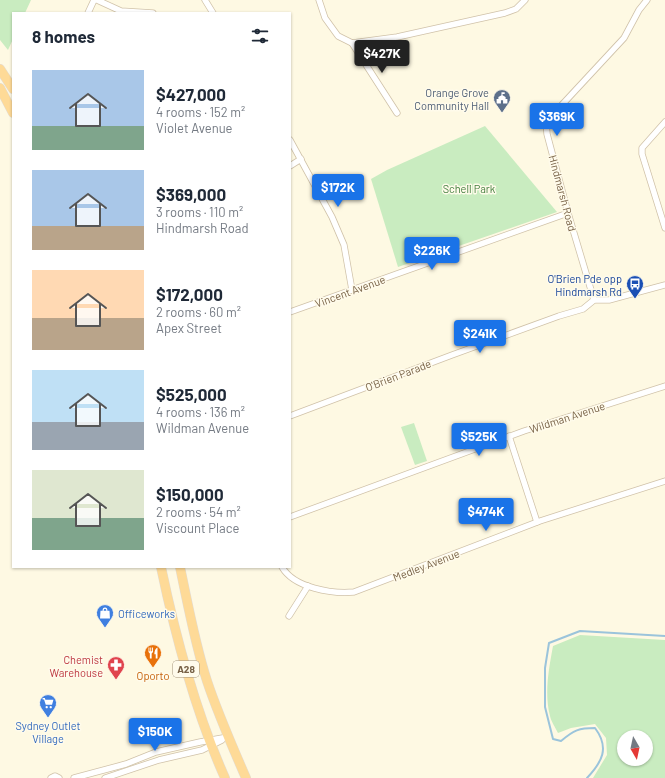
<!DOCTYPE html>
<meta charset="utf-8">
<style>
:root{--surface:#fff;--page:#f6f6f7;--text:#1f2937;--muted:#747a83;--accent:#1a73e8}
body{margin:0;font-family:Barlow,sans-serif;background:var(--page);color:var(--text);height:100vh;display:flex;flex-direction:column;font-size:15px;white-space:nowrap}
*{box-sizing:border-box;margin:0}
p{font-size:13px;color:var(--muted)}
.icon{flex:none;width:22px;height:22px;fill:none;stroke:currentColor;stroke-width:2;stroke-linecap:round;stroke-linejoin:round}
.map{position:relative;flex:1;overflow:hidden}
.details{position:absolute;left:12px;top:12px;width:279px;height:556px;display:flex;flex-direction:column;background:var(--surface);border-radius:0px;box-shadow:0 1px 3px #0004}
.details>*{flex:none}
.needle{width:26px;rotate:171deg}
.buttons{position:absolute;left:617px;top:730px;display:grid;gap:8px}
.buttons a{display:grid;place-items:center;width:36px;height:36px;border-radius:50%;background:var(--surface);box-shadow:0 1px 3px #0004;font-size:20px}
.price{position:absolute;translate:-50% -34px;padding:0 9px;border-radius:4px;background:var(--accent);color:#fff;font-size:13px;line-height:26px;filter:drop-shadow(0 1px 2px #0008)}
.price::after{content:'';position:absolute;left:50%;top:24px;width:12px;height:9px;margin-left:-6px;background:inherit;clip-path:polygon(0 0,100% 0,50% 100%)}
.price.current{background:#222;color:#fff}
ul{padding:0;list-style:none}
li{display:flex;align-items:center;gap:12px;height:100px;padding:0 20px}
li span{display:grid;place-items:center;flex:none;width:112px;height:80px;border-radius:0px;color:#555}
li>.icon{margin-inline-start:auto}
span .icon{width:48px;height:48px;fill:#fffc;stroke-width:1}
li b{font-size:17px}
h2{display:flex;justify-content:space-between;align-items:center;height:48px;padding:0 20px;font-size:17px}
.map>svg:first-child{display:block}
.green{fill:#c9ecc0;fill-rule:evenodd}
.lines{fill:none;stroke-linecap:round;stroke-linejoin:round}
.stream{stroke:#9bc4db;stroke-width:2}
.minor-casing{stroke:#d0c2a9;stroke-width:7}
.trunk-casing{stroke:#e1dcd7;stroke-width:10}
.minor{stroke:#fff;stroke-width:5.5}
.trunk{stroke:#feda97;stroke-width:9}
.labels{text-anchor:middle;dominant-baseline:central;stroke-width:3;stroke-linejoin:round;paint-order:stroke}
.shield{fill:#fffbeb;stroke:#a09078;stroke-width:1}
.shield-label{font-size:10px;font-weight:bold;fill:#786247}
.service-label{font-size:11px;fill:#4e5e75;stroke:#fffbeb;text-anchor:end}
.park-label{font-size:11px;fill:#437f3e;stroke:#fffbeb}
.street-label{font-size:11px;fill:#786247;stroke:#fffbeb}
.transit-label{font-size:11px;fill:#164399;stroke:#fffbeb;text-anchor:end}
.shop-label{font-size:11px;fill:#366cbe;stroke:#fffbeb;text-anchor:start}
.health-label{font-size:11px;fill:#be3a42;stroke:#fffbeb;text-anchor:end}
.food-label{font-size:11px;fill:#c56008;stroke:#fffbeb}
</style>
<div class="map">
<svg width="665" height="778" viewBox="0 0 665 778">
<rect width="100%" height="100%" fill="#fef9e3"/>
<g class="green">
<polygon points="0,0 31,0 25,13 13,13 13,39 8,50 0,40"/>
<polygon points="485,126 557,212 398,267 371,179 387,170"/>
<polygon points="414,423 427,461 415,465 401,427"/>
<path d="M580,635L665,640V778H593L607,755L606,738L595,724L571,728L558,733C555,727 551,721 550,716C544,693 549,668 553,646ZM624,737H646V759H624Z"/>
</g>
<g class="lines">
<path class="stream" d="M587,778C602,762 610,748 595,728C579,728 574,730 561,741L553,739L545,707V668L549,643L580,631L665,636"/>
<g class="minor-casing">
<g id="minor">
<polyline points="97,0 121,11 153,13"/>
<polyline points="205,0 213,13"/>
<polyline points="319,0 325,18 338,36 352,43 397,37 505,13 516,9 525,0"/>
<polyline points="88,13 94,0"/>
<polyline points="352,43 397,113"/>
<polyline points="665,122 642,148 642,154 665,228"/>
<polyline points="290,140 332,217 344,245 352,290"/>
<polyline points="290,166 301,159"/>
<polyline points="594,300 568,213 547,134 546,122 624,38 639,10 647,0"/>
<polyline points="290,312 568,213"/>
<polyline points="290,416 452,355 559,316 583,309 594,300 609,300 665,285"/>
<polyline points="509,436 537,522"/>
<polyline points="290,517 524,431 665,386"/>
<path d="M282,567C294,588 332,594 354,592L540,521L665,481"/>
<polyline points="289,616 308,586"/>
<polyline points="51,778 55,776 59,778"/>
<polyline points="74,778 126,764 156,752 200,742 228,737"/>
<polyline points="105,778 159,760 202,750 222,740"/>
</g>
</g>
<g class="trunk-casing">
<g id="trunk">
<polyline points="0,69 13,89"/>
<polyline points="0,88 13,113"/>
<path d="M161,567C176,639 195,711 225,778"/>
<path d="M180,567C188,605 195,644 207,681C218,714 232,746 246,778"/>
</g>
</g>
<use href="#minor" class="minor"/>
<use href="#trunk" class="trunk"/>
</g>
<defs>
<g id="civic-pin" transform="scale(0.9)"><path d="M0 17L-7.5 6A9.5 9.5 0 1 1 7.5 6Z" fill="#5c6f8a" stroke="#fffbeb"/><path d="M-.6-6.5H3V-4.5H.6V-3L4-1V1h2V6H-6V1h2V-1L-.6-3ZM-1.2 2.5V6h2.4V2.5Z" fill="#fff"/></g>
<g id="bus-pin" transform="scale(0.9)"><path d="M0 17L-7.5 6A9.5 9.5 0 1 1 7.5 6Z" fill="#1a4fb4" stroke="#fffbeb"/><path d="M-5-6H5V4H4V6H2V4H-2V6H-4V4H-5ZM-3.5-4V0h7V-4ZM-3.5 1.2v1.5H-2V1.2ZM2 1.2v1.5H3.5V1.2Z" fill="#fff"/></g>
<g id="shop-pin" transform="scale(0.9)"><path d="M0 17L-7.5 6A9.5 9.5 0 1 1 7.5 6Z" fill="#3f7fe0" stroke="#fffbeb"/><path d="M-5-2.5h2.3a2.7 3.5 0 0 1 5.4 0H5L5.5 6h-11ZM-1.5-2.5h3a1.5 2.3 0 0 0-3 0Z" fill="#fff"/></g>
<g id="restaurant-pin" transform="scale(0.9)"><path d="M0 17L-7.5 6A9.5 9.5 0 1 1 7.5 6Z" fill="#e8710a" stroke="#fffbeb"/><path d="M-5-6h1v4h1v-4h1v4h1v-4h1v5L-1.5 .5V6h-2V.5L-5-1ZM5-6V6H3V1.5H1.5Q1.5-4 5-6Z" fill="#fff"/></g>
<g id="pharmacy-pin" transform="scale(0.9)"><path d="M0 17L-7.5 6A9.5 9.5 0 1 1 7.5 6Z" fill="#e0444e" stroke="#fffbeb"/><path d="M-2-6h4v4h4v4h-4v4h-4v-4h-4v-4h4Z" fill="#fff"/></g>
<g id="supermarket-pin" transform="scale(0.9)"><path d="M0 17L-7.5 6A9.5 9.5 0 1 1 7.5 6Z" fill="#3f7fe0" stroke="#fffbeb"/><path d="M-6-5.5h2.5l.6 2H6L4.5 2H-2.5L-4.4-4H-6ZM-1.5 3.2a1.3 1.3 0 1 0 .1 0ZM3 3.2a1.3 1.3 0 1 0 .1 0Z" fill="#fff"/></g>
</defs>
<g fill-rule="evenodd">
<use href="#civic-pin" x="502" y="98"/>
<use href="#bus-pin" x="635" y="284"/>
<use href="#shop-pin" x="105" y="613"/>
<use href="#restaurant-pin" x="153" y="653"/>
<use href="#pharmacy-pin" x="116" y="665"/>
<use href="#supermarket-pin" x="48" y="703"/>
</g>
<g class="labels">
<rect class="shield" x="173" y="661" width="26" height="16" rx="3"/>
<g class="shield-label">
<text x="186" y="669">A28</text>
</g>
<g class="service-label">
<text x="489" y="92">Orange Grove<tspan x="489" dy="13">Community Hall</tspan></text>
</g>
<g class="park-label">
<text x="469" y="188">Schell Park</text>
</g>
<g class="street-label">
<text transform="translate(563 193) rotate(75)">Hindmarsh Road</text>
<text transform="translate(350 291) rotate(-20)">Vincent Avenue</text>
<text transform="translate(398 375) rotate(-21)">O'Brien Parade</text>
<text transform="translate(567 417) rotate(-18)">Wildman Avenue</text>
<text transform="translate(426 565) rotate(-21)">Medley Avenue</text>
</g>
<g class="transit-label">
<text x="622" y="278">O'Brien Pde opp<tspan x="622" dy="13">Hindmarsh Rd</tspan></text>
</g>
<g class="shop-label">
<text x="118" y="613">Officeworks</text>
<text x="48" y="725" text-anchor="middle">Sydney Outlet<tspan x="48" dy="13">Village</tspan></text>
</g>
<g class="health-label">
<text x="103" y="659">Chemist<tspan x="103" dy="13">Warehouse</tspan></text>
</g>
<g class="food-label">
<text x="153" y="675">Oporto</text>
</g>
</g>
</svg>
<div class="buttons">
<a><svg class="needle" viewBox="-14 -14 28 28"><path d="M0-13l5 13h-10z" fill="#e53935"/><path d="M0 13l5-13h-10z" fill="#747a83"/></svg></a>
</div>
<b class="price current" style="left:382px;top:74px">$427K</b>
<b class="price" style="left:557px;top:137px">$369K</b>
<b class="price" style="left:338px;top:208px">$172K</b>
<b class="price" style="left:432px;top:271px">$226K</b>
<b class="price" style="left:480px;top:354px">$241K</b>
<b class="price" style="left:479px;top:457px">$525K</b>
<b class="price" style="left:486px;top:532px">$474K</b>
<b class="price" style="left:155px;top:752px">$150K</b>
<section class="details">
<h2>8 homes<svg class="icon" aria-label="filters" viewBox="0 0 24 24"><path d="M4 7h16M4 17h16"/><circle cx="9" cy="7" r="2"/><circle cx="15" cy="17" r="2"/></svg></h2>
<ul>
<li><span style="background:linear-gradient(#a9c7e8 70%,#7fa58c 0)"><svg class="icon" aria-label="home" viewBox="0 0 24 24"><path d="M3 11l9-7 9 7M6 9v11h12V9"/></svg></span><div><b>$427,000</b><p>4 rooms · 152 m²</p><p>Violet Avenue</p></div></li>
<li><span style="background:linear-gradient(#a9c7e8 70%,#b9a48a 0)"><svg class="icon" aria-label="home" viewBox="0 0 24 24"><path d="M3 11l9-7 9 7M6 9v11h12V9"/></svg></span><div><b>$369,000</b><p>3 rooms · 110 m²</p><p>Hindmarsh Road</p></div></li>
<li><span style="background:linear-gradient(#ffd9b3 60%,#b9a48a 0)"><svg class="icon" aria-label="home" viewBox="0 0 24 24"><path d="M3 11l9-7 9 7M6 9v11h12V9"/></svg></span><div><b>$172,000</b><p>2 rooms · 60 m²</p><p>Apex Street</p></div></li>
<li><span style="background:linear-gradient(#bfe0f5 65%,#9aa5b1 0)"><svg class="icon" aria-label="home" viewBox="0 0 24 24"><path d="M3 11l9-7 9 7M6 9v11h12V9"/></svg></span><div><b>$525,000</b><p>4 rooms · 136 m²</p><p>Wildman Avenue</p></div></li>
<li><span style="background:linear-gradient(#dfe7d0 60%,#7fa58c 0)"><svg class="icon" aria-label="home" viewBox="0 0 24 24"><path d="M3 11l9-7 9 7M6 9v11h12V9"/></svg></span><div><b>$150,000</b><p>2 rooms · 54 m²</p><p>Viscount Place</p></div></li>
</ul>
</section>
</div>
